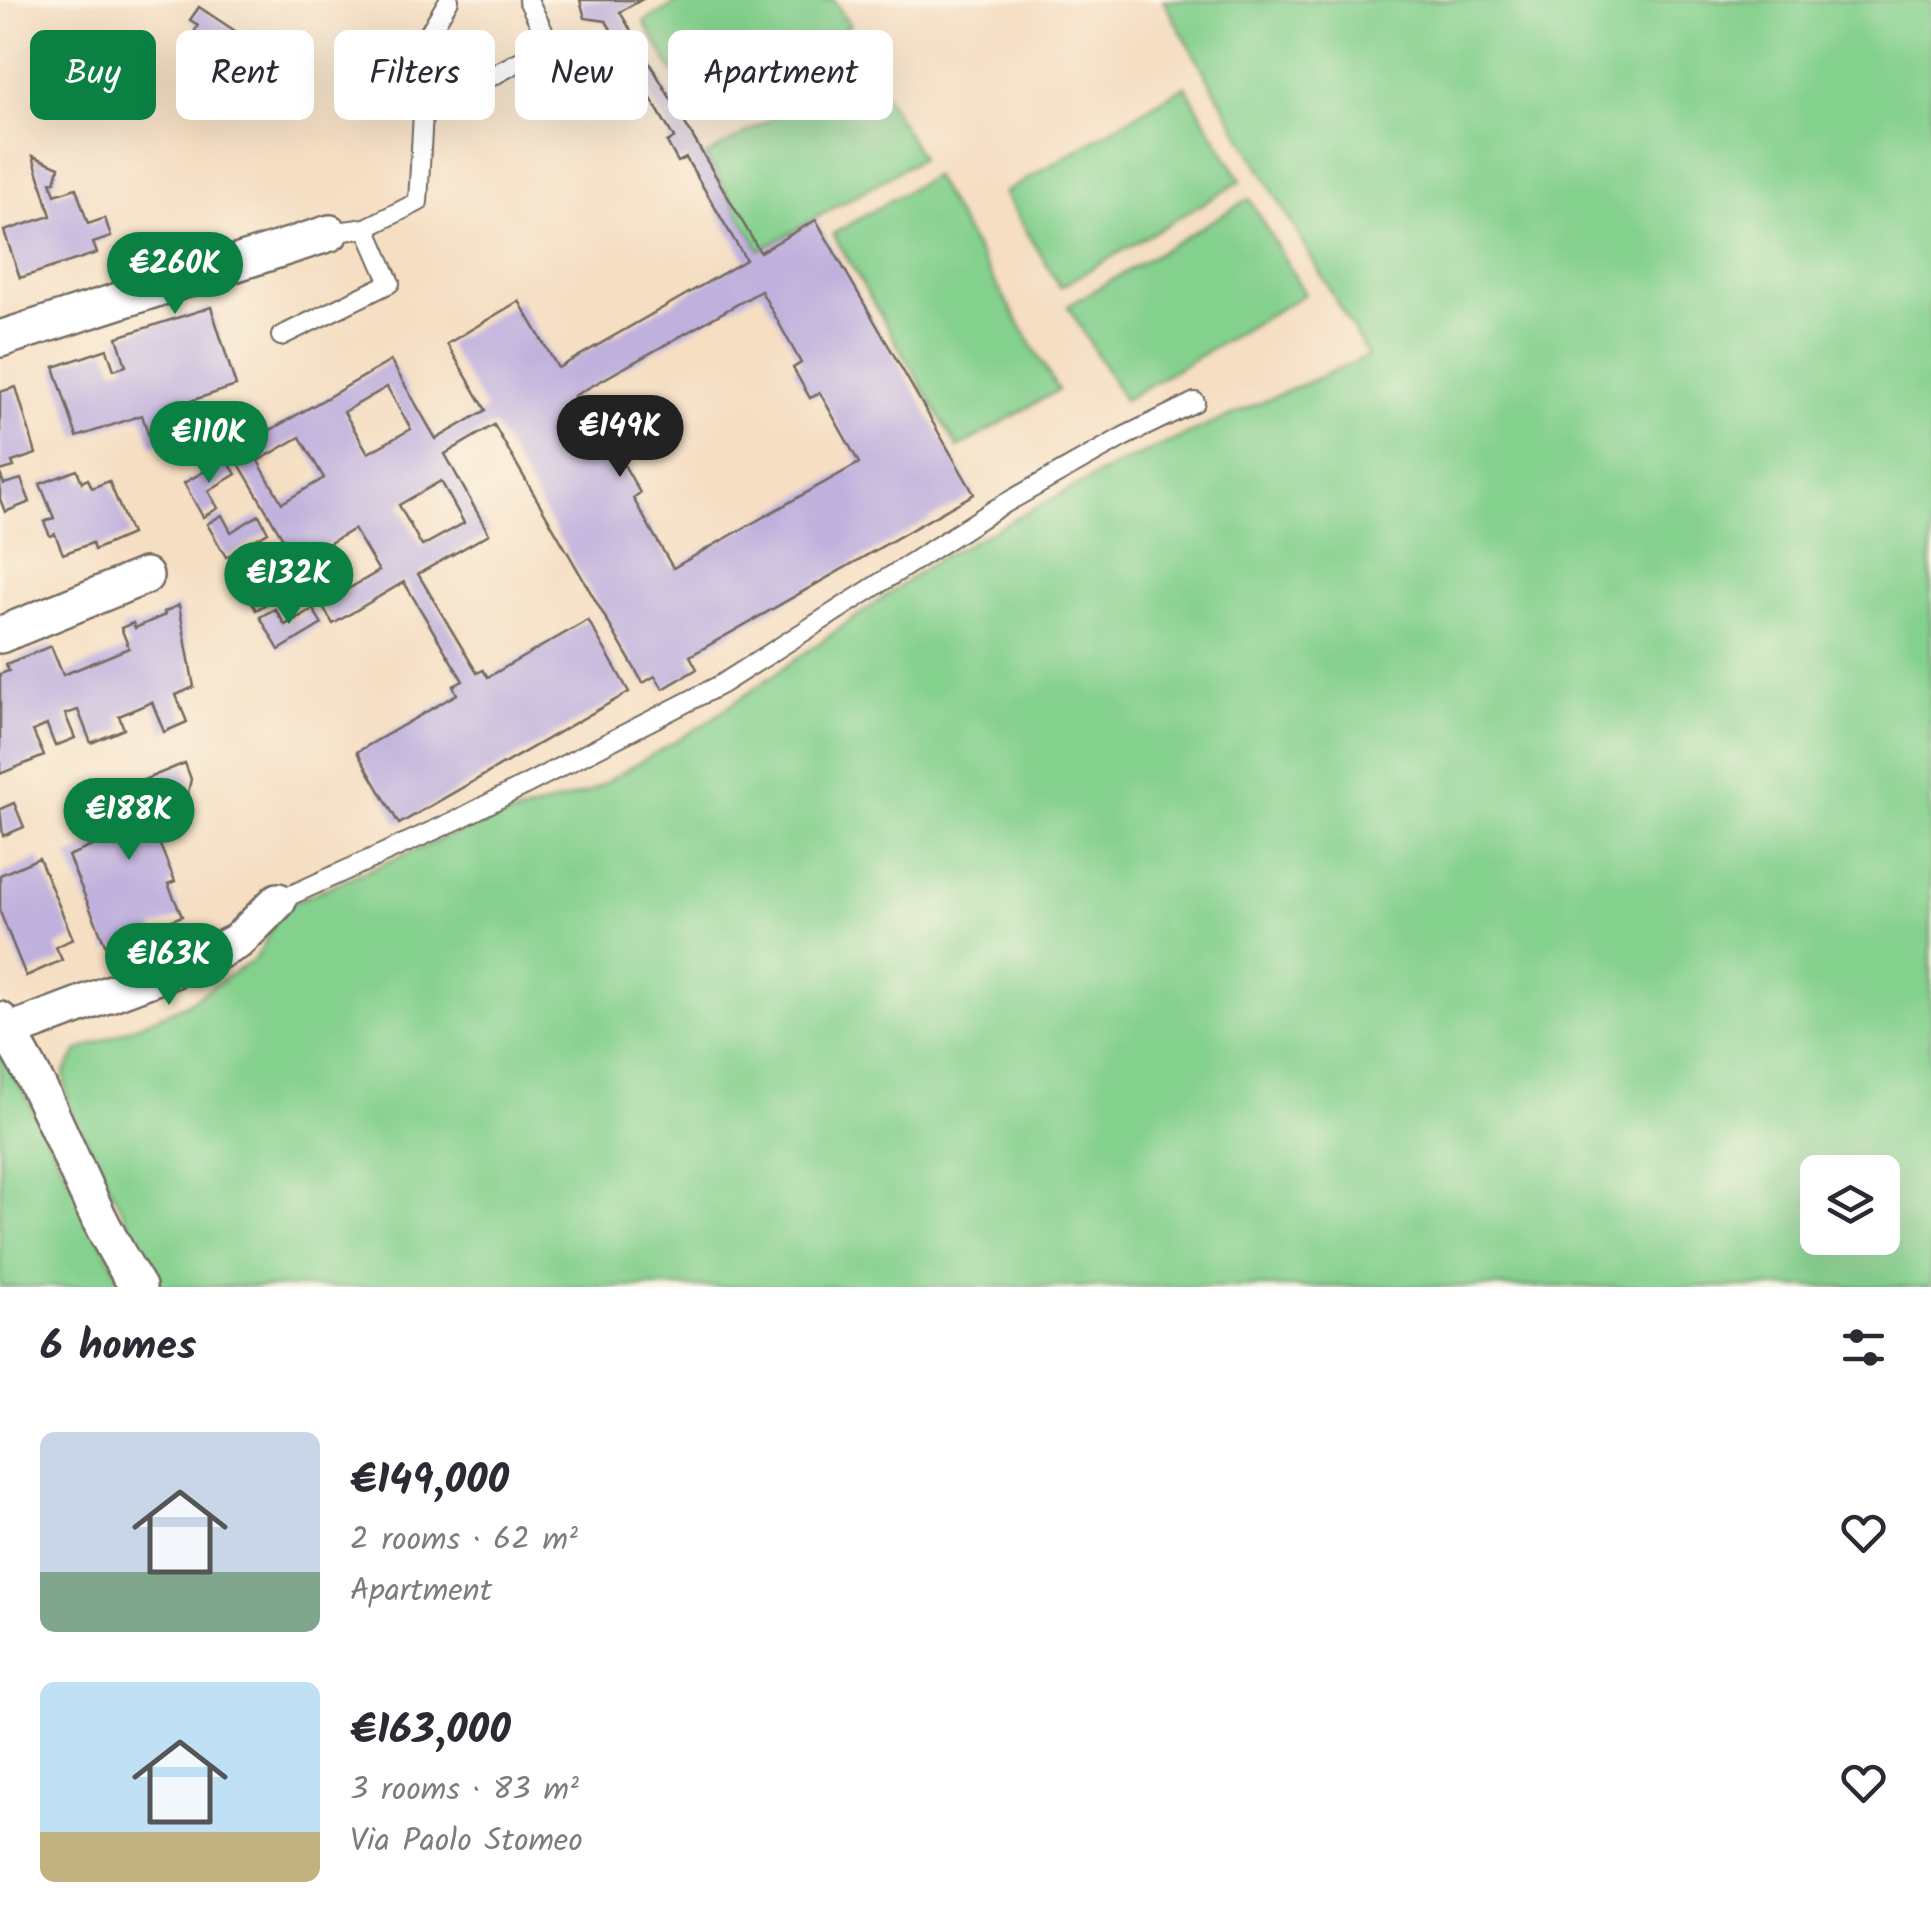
<!DOCTYPE html>
<meta charset="utf-8">
<style>
:root{--surface:#fff;--page:#f7f7f7;--text:#2b2b33;--muted:#7c7c81;--accent:#0b8043}
body{margin:0;font-family:Kalam,sans-serif;background:var(--page);color:var(--text);height:100vh;display:flex;flex-direction:column;font-size:38px;white-space:nowrap}
*{box-sizing:border-box;margin:0}
p{font-size:32px;color:var(--muted)}
.icon{flex:none;width:55px;height:55px;fill:none;stroke:currentColor;stroke-width:2;stroke-linecap:round;stroke-linejoin:round}
.map{position:relative;height:1287px;overflow:hidden}
.sheet{display:flex;flex-direction:column;background:var(--surface);flex:1}
.sheet>*{flex:none}
.banner{position:absolute;left:30px;top:30px;width:1000px;height:90px;display:flex;gap:20px}
.fabs{position:absolute;left:1800px;top:1155px;display:grid;gap:20px}
.fabs a{display:grid;place-items:center;width:100px;height:100px;border-radius:15px;background:var(--surface);box-shadow:0 10px 40px #0002;font-size:50px}
.price{position:absolute;translate:-50% -85px;padding:0 22px;border-radius:35px;background:var(--accent);color:#fff;font-size:32px;line-height:65px;filter:drop-shadow(0 2px 5px #0008)}
.price::after{content:'';position:absolute;left:50%;top:60px;width:30px;height:22px;margin-left:-15px;background:inherit;clip-path:polygon(0 0,100% 0,50% 100%)}
.price.selected{background:#222;color:#fff}
ul{padding:0;list-style:none}
li{display:flex;align-items:center;gap:30px;height:250px;padding:0 40px}
li span{display:grid;place-items:center;flex:none;width:280px;height:200px;border-radius:15px;color:#555}
li>.icon{margin-inline-start:auto}
span .icon{width:120px;height:120px;fill:#fffc;stroke-width:1}
li b{font-size:42px}
h2{display:flex;justify-content:space-between;align-items:center;height:120px;padding:0 40px;font-size:42px}
.chip{padding:0 35px;border-radius:15px;background:var(--surface);box-shadow:0 10px 40px #0002;font-size:35px;line-height:90px}
.chip.selected{background:var(--accent);color:#fff}
.map>svg:first-child{display:block}
.green{fill:#84d08d;stroke:#587e5c;stroke-width:2.5;fill-rule:evenodd}
.building{fill:#bfb0dd;fill-rule:evenodd}
.lines{fill:none;stroke-linecap:round;stroke-linejoin:round}
.lane-casing{stroke:#726a60;stroke-width:22}
.street-casing{stroke:#726a60;stroke-width:40}
.lane{stroke:#fff;stroke-width:18}
.street{stroke:#fff;stroke-width:35}
</style>
<div class="map">
<svg width="1931" height="1287" viewBox="0 0 1931 1287">
<rect width="100%" height="100%" fill="#fcf5e5"/>
<filter id="ink" filterUnits="userSpaceOnUse"><feTurbulence type="fractalNoise" baseFrequency=".01" numOctaves="2"/><feDisplacementMap in="SourceGraphic" scale="20" xChannelSelector="R" yChannelSelector="G"/><feConvolveMatrix kernelMatrix="1 2 1 2 8 2 1 2 1" color-interpolation-filters="sRGB"/></filter>
<filter id="wash" filterUnits="userSpaceOnUse"><feTurbulence type="fractalNoise" baseFrequency=".0048" numOctaves="4" result="noise"/><feDisplacementMap in="SourceGraphic" scale="40" xChannelSelector="R" yChannelSelector="G"/><feGaussianBlur stdDeviation="2.25" result="paint"/><feColorMatrix in="noise" values="0 0 0 0 0 0 0 0 0 0 0 0 0 0 0 0 0 1.4 0 .05"/><feComposite in="paint" operator="in"/></filter>
<g filter="url(#wash)">
<rect width="100%" height="100%" fill="#f5dec2"/>
<g class="green">
<polygon points="682,0 834,0 850,26 697,114 644,22"/>
<path d="M1163,0H1931V1287H161L68,1104L64,1073L78,1051L185,1005L257,957L282,907L460,831L589,792L703,725L935,561L1115,466L1368,356ZM1818,1172H1882V1238H1818Z"/>
<polygon points="867,64 921,158 760,250 706,156"/>
<polygon points="1185,86 1241,181 1060,287 1004,193"/>
<polygon points="933,176 1058,390 958,448 833,234"/>
<polygon points="1249,199 1305,294 1124,400 1068,306"/>
<polygon points="0,1046 125,1287 0,1287"/>
</g>
<g id="blocks">
<g class="building">
<path d="M580,0H641L620,12L760,252L816,220L974,494L690,656L697,669L663,689L655,676L643,683L494,425L445,454L489,534L418,574L477,673L483,670L488,677L588,620L629,692L399,824L357,752L457,694L453,686L463,681L404,582L333,624L232,452L391,361L436,439L486,410L447,344L519,301L558,368L746,260L686,158L678,162L667,142L674,138L606,21L585,18ZM761,291L801,363L793,368L810,398L820,393L859,463L673,568L633,498L640,493L623,463L615,468L574,396ZM387,387L411,429L368,453L344,412ZM300,437L324,478L282,503L258,461ZM441,481L464,523L422,546L399,505ZM354,529L379,571L336,596L311,554Z"/>
<polygon points="199,7 258,46 250,58 247,56 240,66 192,36 198,25 190,20"/>
<polygon points="33,156 59,167 55,182 51,182 55,195 76,188 88,224 105,218 111,237 93,243 97,253 20,278 4,231 51,216"/>
<polygon points="211,307 236,386 178,405 186,429 152,446 142,415 77,437 54,367 107,349 114,370 126,366 117,337"/>
<polygon points="16,387 36,454 12,462 14,467 0,471 0,392"/>
<polygon points="226,459 236,474 208,491 218,508 203,517 184,483"/>
<polygon points="77,470 82,482 88,479 92,488 109,481 131,534 94,550 92,543 63,554 55,534 50,536 44,522 54,518 40,484"/>
<polygon points="0,474 4,484 21,479 30,502 5,512 0,499"/>
<polygon points="222,515 231,532 259,515 268,532 226,557 207,524"/>
<polygon points="280,552 290,568 261,584 271,601 256,610 237,578"/>
<polygon points="179,605 194,687 176,695 187,722 164,732 152,702 119,716 124,729 91,743 78,710 65,714 75,738 55,746 47,725 33,731 44,756 0,774 0,674 9,671 6,664 51,646 63,675 129,648 121,628 133,623 135,628 165,615 164,612"/>
<polygon points="275,609 285,625 313,609 322,624 279,650 260,617"/>
<polygon points="185,763 191,779 187,797 153,796 156,804 139,810 137,805 114,814 122,834 152,826 175,881 168,884 182,916 153,928 154,932 108,951 68,856 102,842 94,821 85,825 78,807"/>
<polygon points="14,803 24,827 3,836 0,809"/>
<polygon points="39,858 73,939 56,947 62,960 26,976 0,912 0,875"/>
</g>
</g>
</g>
<g filter="url(#ink)">
<use href="#blocks" fill-opacity="0" stroke="#726a60" stroke-width="2.5"/>
<g class="lines">
<g class="lane-casing">
<g id="lane">
<polyline points="423,113 550,45 528,0"/>
<polyline points="330,233 366,228 418,202 423,113 422,45 449,0"/>
<polyline points="281,336 390,283 366,228"/>
<polyline points="278,901 459,819 722,684 997,508 1123,437 1195,402"/>
</g>
</g>
<g class="street-casing">
<g id="street">
<polyline points="0,339 330,233"/>
<polyline points="0,635 145,576"/>
<path d="M0,1020C56,1103 82,1203 138,1287"/>
<polyline points="8,1032 205,958 238,941 278,901"/>
</g>
</g>
<use href="#lane" class="lane"/>
<use href="#street" class="street"/>
</g>
</g>
</svg>
<div class="fabs">
<a><svg class="icon" aria-label="layers" viewBox="0 0 24 24"><path d="M12 4l9 5-9 5-9-5zM3 14l9 5 9-5"/></svg></a>
</div>
<b class="price" style="left:175px;top:317px">€260K</b>
<b class="price selected" style="left:620px;top:480px">€149K</b>
<b class="price" style="left:209px;top:486px">€110K</b>
<b class="price" style="left:289px;top:627px">€132K</b>
<b class="price" style="left:129px;top:863px">€188K</b>
<b class="price" style="left:169px;top:1008px">€163K</b>
<div class="banner">
<a class="chip selected">Buy</a>
<a class="chip">Rent</a>
<a class="chip">Filters</a>
<a class="chip">New</a>
<a class="chip">Apartment</a>
</div>
</div>
<section class="sheet">
<h2>6 homes<svg class="icon" aria-label="filters" viewBox="0 0 24 24"><path d="M4 7h16M4 17h16"/><circle cx="9" cy="7" r="2"/><circle cx="15" cy="17" r="2"/></svg></h2>
<ul>
<li><span style="background:linear-gradient(#c9d6e8 70%,#7fa58c 0)"><svg class="icon" aria-label="home" viewBox="0 0 24 24"><path d="M3 11l9-7 9 7M6 9v11h12V9"/></svg></span><div><b>€149,000</b><p>2 rooms · 62 m²</p><p>Apartment</p></div><svg class="icon" aria-label="heart" viewBox="0 0 24 24"><path d="M12 20l-8-8c-3-5 5-10 8-4 3-6 11-1 8 4z"/></svg></li>
<li><span style="background:linear-gradient(#bfe0f5 75%,#c2b280 0)"><svg class="icon" aria-label="home" viewBox="0 0 24 24"><path d="M3 11l9-7 9 7M6 9v11h12V9"/></svg></span><div><b>€163,000</b><p>3 rooms · 83 m²</p><p>Via Paolo Stomeo</p></div><svg class="icon" aria-label="heart" viewBox="0 0 24 24"><path d="M12 20l-8-8c-3-5 5-10 8-4 3-6 11-1 8 4z"/></svg></li>
</ul>
</section>
